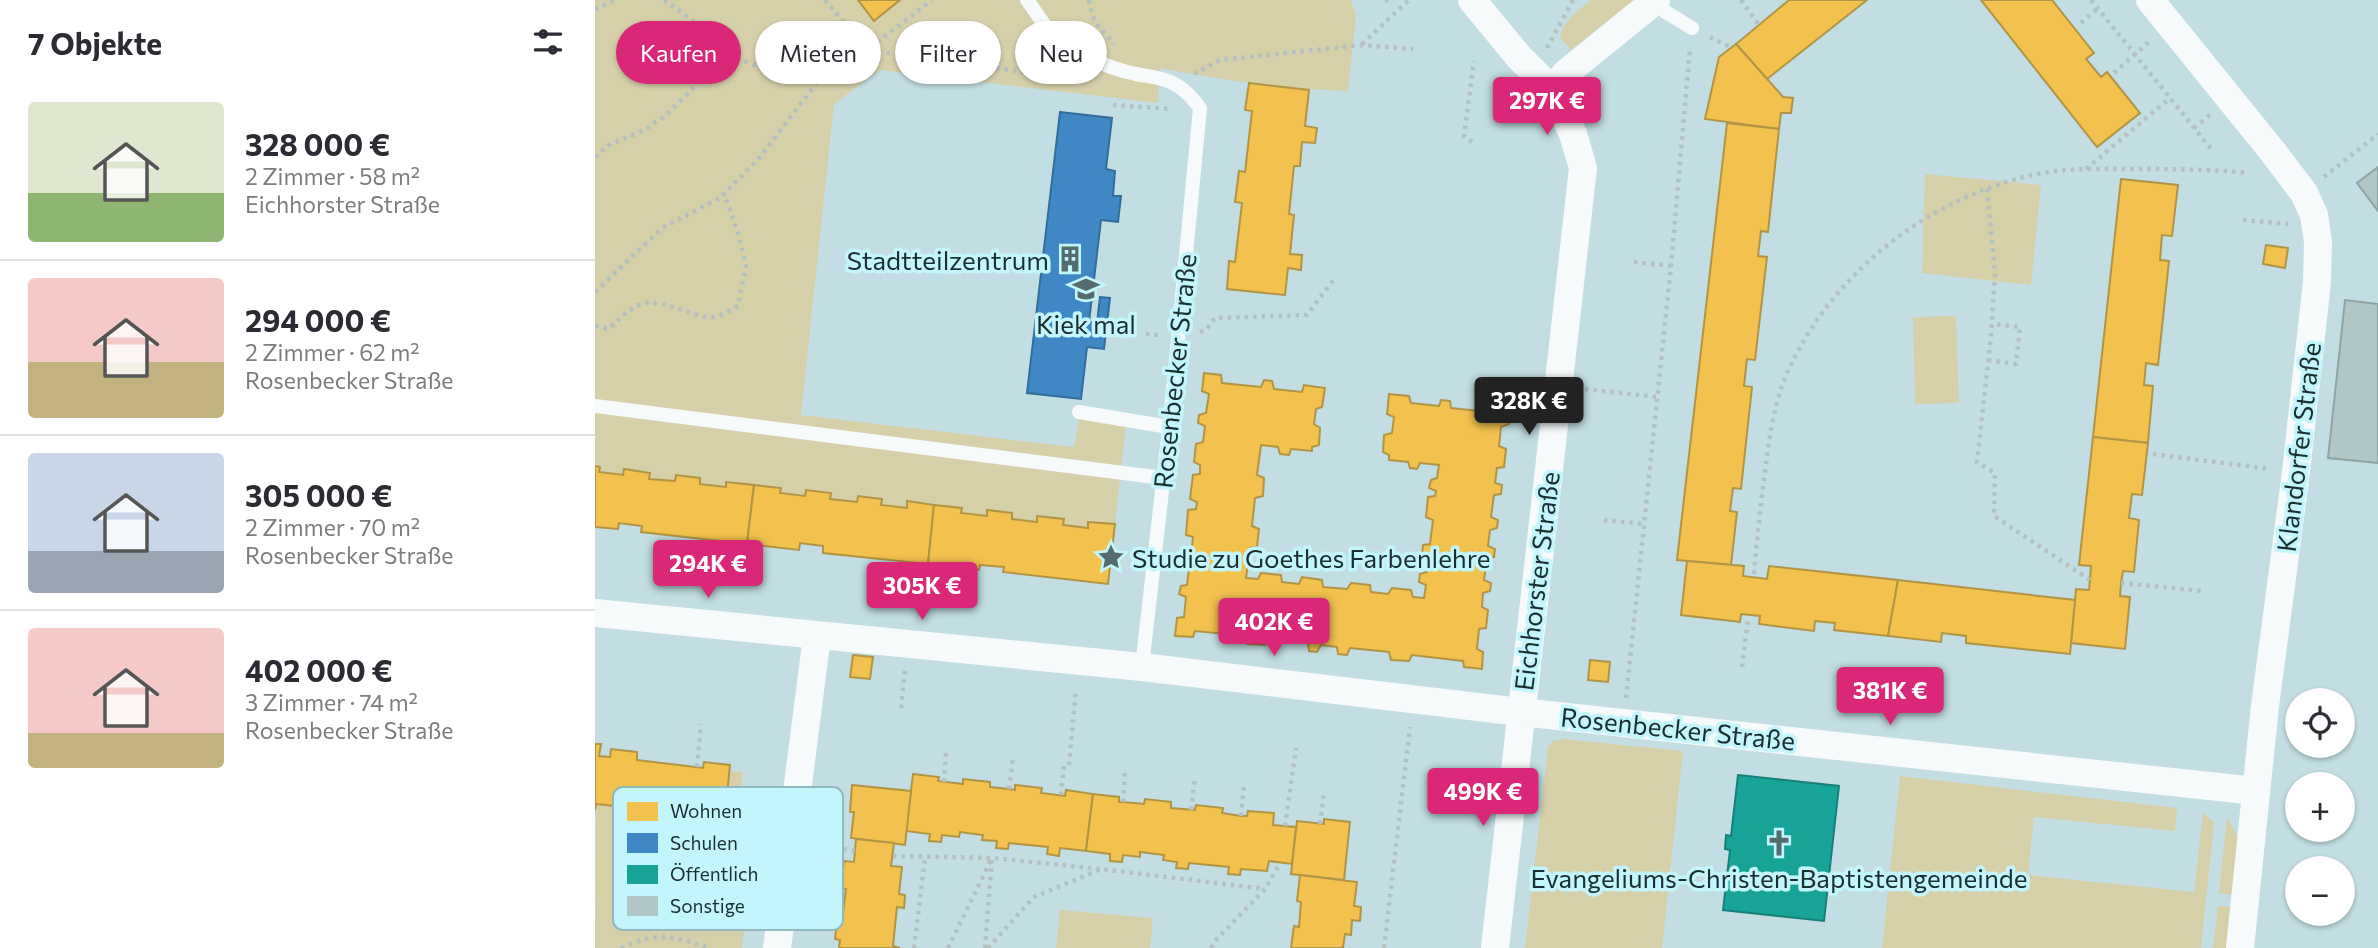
<!DOCTYPE html>
<html lang="de">
<meta charset="utf-8">
<style>
:root{--surface:#fff;--page:#f7f7f7;--text:#2b2b33;--muted:#7c7c81;--line:#e1e1e2;--accent:#db2777}
body{margin:0;font-family:Commissioner,sans-serif;background:var(--page);color:var(--text);height:100vh;display:flex;flex-direction:column;font-size:26px;white-space:nowrap}
*{box-sizing:border-box;margin:0}
p{font-size:23px;color:var(--muted)}
.icon{flex:none;width:38px;height:38px;fill:none;stroke:currentColor;stroke-width:2;stroke-linecap:round;stroke-linejoin:round}
.map{position:relative;flex:1;overflow:hidden}
.sheet{display:flex;flex-direction:column;background:var(--surface);width:595px}
.sheet>*{flex:none}
.hud{position:absolute;left:21px;top:21px;width:665px;height:63px;display:flex;gap:14px}
.fabs{position:absolute;left:1690px;top:688px;display:grid;gap:14px}
.fabs a{display:grid;place-items:center;width:70px;height:70px;border-radius:50%;background:var(--surface);box-shadow:0 2px 5px #0004;font-size:35px}
.price{position:absolute;translate:-50% -60px;padding:0 16px;border-radius:7px;background:var(--accent);color:#fff;font-size:23px;line-height:46px;filter:drop-shadow(0 2px 4px #0008)}
.price::after{content:'';position:absolute;left:50%;top:42px;width:21px;height:16px;margin-left:-10px;background:inherit;clip-path:polygon(0 0,100% 0,50% 100%)}
.price.current{background:#222;color:#fff}
ul{padding:0;list-style:none}
li{display:flex;align-items:center;gap:21px;height:175px;padding:0 28px}
li+li{border-top:2px solid var(--line)}
li span{display:grid;place-items:center;flex:none;width:196px;height:140px;border-radius:7px;color:#555}
li>.icon{margin-inline-start:auto}
span .icon{width:84px;height:84px;fill:#fffc;stroke-width:1}
li b{font-size:30px}
h2{display:flex;justify-content:space-between;align-items:center;height:84px;padding:0 28px;font-size:30px}
.tag{padding:0 24px;border-radius:32px;background:var(--surface);box-shadow:0 2px 5px #0004;font-size:24px;line-height:63px}
.tag.current{background:var(--accent);color:#fff}
main{display:flex;flex:1;min-height:0}
.map>svg:first-child{display:block}
.green{fill:#d6d0a9}
.homes{fill:#f2c14e;stroke:#b19545;stroke-width:2}
.schools{fill:#3f88c5;stroke:#346d99;stroke-width:2}
.public{fill:#17a398;stroke:#188079;stroke-width:2}
.building{fill:#b0c6c7;stroke:#8fa4a5;stroke-width:2}
.lines{fill:none;stroke-linecap:round;stroke-linejoin:round}
.path{stroke:#b5c0c1;stroke-width:4.5;stroke-dasharray:3.5 5;stroke-linecap:butt}
.service{stroke:#f6fafb;stroke-width:14}
.minor{stroke:#f6fafb;stroke-width:28}
.labels{text-anchor:middle;dominant-baseline:central;stroke-width:7;stroke-linejoin:round;paint-order:stroke}
.poi-label{font-size:26px;fill:#1a2f31;stroke:#c2f6fc}
.street-label{font-size:26px;fill:#1a2f31;stroke:#c2f6fc}
.key{fill:#c2f6fc;stroke:#90babf;stroke-width:2}
.key-label{font-size:19px;fill:#1a2f31}
</style>
<main>
<section class="sheet">
<h2>7 Objekte<svg class="icon" aria-label="filters" viewBox="0 0 24 24"><path d="M4 7h16M4 17h16"/><circle cx="9" cy="7" r="2"/><circle cx="15" cy="17" r="2"/></svg></h2>
<ul>
<li><span style="background:linear-gradient(#dfe7d0 65%,#8fb573 0)"><svg class="icon" aria-label="home" viewBox="0 0 24 24"><path d="M3 11l9-7 9 7M6 9v11h12V9"/></svg></span><div><b>328 000 €</b><p>2 Zimmer · 58 m²</p><p>Eichhorster Straße</p></div></li>
<li><span style="background:linear-gradient(#f6c9c9 60%,#c2b280 0)"><svg class="icon" aria-label="home" viewBox="0 0 24 24"><path d="M3 11l9-7 9 7M6 9v11h12V9"/></svg></span><div><b>294 000 €</b><p>2 Zimmer · 62 m²</p><p>Rosenbecker Straße</p></div></li>
<li><span style="background:linear-gradient(#c9d6e8 70%,#9aa5b1 0)"><svg class="icon" aria-label="home" viewBox="0 0 24 24"><path d="M3 11l9-7 9 7M6 9v11h12V9"/></svg></span><div><b>305 000 €</b><p>2 Zimmer · 70 m²</p><p>Rosenbecker Straße</p></div></li>
<li><span style="background:linear-gradient(#f6c9c9 75%,#c2b280 0)"><svg class="icon" aria-label="home" viewBox="0 0 24 24"><path d="M3 11l9-7 9 7M6 9v11h12V9"/></svg></span><div><b>402 000 €</b><p>3 Zimmer · 74 m²</p><p>Rosenbecker Straße</p></div></li>
</ul>
</section>
<div class="map">
<svg width="1783" height="948" viewBox="0 0 1783 948">
<rect width="100%" height="100%" fill="#c2dee2"/>
<g class="green">
<path d="M0,0H263L279,21L305,0H756L761,16L753,91C689,89 627,80 565,68L563,103L285,70L239,104L206,415L479,447L484,419L531,424L520,524L494,522L493,528L468,525V519L443,516L442,522L417,519V513L393,510L392,516L366,513V508L313,502L312,508L286,505L287,499L263,496L262,502L235,499L236,494L211,490L210,496L185,493V488L132,482L131,487L105,484V478L81,475L80,481L54,479V472L29,469L28,475L4,472L5,467L0,466Z"/>
<path d="M996,0H1039L976,50L965,38C968,20 983,11 996,0Z"/>
<polygon points="1330,174 1446,185 1436,285 1327,273"/>
<polygon points="1361,316 1364,403 1320,404 1318,317"/>
<polygon points="967,739 1088,751 1067,948 930,948 953,747 958,741"/>
<polygon points="135,771 148,772 134,902 152,904 147,948 0,948 1,804 50,809 50,815 128,824"/>
<polygon points="1305,776 1582,808 1580,831 1439,817 1433,875 1599,892 1608,813 1619,822 1606,948 1287,948"/>
<polygon points="1632,817 1643,837 1639,895 1624,893"/>
<polygon points="1623,906 1637,907 1632,948 1618,948"/>
<polygon points="465,910 558,918 555,948 461,948"/>
</g>
<g class="homes">
<polygon points="263,0 305,0 279,21"/>
<polygon points="1194,0 1272,0 1172,79 1141,44"/>
<polygon points="1386,0 1457,0 1499,53 1491,59 1506,77 1512,72 1545,113 1502,147"/>
<polygon points="1141,44 1188,97 1198,98 1196,113 1186,113 1184,129 1110,119 1124,57"/>
<polygon points="654,83 714,90 710,126 722,128 720,143 707,142 705,166 699,166 694,214 699,215 695,254 707,255 706,270 693,268 690,295 632,289 634,261 640,262 647,203 640,202 644,171 650,172 657,111 650,110"/>
<polygon points="1132,123 1184,129 1173,232 1166,231 1163,256 1172,257 1160,360 1152,359 1149,386 1157,387 1146,489 1138,488 1135,511 1142,512 1136,565 1082,560"/>
<polygon points="1526,179 1583,185 1577,236 1567,235 1565,260 1574,261 1563,365 1551,363 1549,385 1558,386 1553,443 1498,437"/>
<polygon points="1671,245 1693,248 1690,268 1668,264"/>
<polygon points="609,373 626,375 627,383 666,387 669,380 677,381 679,389 707,392 709,385 730,388 727,407 721,409 719,424 725,428 724,445 717,447 717,451 696,449 694,455 685,454 683,447 666,445 662,475 669,478 668,496 660,498 657,526 664,529 662,547 655,548 651,578 663,579 666,573 686,575 687,582 704,584 707,577 727,580 728,587 752,589 756,583 775,585 776,592 793,594 797,588 816,590 818,597 829,598 831,585 824,582 825,574 832,572 833,567 826,564 828,545 835,544 838,520 831,517 833,497 840,496 841,491 834,488 836,480 842,478 844,465 825,463 822,469 815,468 813,462 794,460 794,455 788,452 789,435 797,433 799,417 792,414 794,394 814,396 816,403 844,406 846,400 855,401 856,408 894,412 898,406 915,407 914,424 906,427 904,446 911,449 909,467 902,468 900,483 907,485 906,494 899,495 896,517 903,520 902,528 895,530 893,546 900,549 899,557 892,558 889,580 896,583 895,591 888,593 887,607 893,610 891,628 884,629 882,649 888,652 887,669 869,667 868,661 817,655 814,661 796,660 794,652 755,648 752,655 743,654 742,647 726,645 722,652 714,651 713,643 673,639 670,645 652,644 651,636 600,631 598,637 580,636 582,618 589,617 591,597 584,594 586,586 592,585 594,568 588,566 590,548 597,547 598,537 591,535 593,510 601,509 602,502 595,499 598,475 605,474 605,465 599,462 601,444 608,442 610,426 603,423 604,415 611,413 614,394 607,391"/>
<polygon points="1498,437 1553,443 1547,495 1537,494 1534,518 1544,520 1539,572 1528,571 1526,583 1525,596 1535,597 1530,649 1476,643 1481,589 1494,590 1495,580 1496,566 1484,565"/>
<polygon points="0,466 5,467 4,472 28,475 29,469 55,473 54,479 80,481 81,475 105,478 105,484 131,487 131,482 159,485 152,544 46,532 47,526 24,523 23,529 0,527"/>
<polygon points="159,485 186,488 185,493 210,496 211,490 236,493 235,499 262,502 263,496 287,499 286,505 312,508 312,501 339,505 333,564 228,553 228,546 205,543 204,550 152,544"/>
<polygon points="339,505 367,508 366,513 392,516 392,510 417,513 417,519 442,522 442,516 469,519 468,525 493,528 493,522 520,524 513,584 408,572 409,567 385,565 384,570 333,564"/>
<polygon points="1092,561 1149,566 1148,576 1172,579 1174,566 1303,580 1293,636 1239,630 1240,623 1220,621 1219,631 1164,624 1165,616 1146,614 1145,622 1086,615"/>
<polygon points="1303,580 1480,600 1475,654 1371,643 1371,636 1347,633 1346,642 1293,636"/>
<polygon points="258,655 278,657 275,679 255,677"/>
<polygon points="995,660 1015,662 1013,682 993,680"/>
<polygon points="0,744 6,744 4,756 15,757 16,749 42,752 42,760 108,768 109,762 135,765 129,824 50,815 50,809 1,804 0,810"/>
<polygon points="318,774 344,777 343,781 368,784 368,779 395,782 395,787 414,789 420,790 420,785 447,788 446,793 470,796 471,790 498,794 491,851 465,848 464,856 452,854 453,847 414,843 413,849 401,848 402,841 387,840 388,835 365,832 364,837 347,835 346,842 334,841 335,834 311,831"/>
<polygon points="257,785 316,791 310,845 256,838 259,812 255,812"/>
<polygon points="498,794 524,797 524,802 528,802 549,804 550,799 576,802 576,808 600,810 601,805 628,808 627,813 646,816 652,816 653,811 679,813 678,825 701,827 697,864 674,861 672,871 646,869 645,875 633,874 634,867 594,863 593,869 581,868 582,862 568,860 569,855 545,852 545,857 528,855 527,862 515,861 515,854 491,851"/>
<polygon points="729,819 755,822 749,880 696,874 702,821 729,824"/>
<polygon points="261,839 299,843 296,866 307,867 304,894 310,895 309,908 302,907 298,946 305,948 244,948 245,940 240,939 243,912 248,913 251,889 246,888 249,861 259,862"/>
<polygon points="705,875 762,882 759,906 766,907 765,921 757,920 756,935 750,934 748,948 696,948 699,926 704,927 706,902 702,901"/>
</g>
<polygon class="schools" points="465,112 517,118 511,169 520,171 518,196 526,196 523,222 506,220 494,322 502,323 505,297 515,298 509,349 492,347 486,399 432,393"/>
<polygon class="public" points="1143,775 1244,786 1229,921 1128,910 1135,850 1130,849 1131,835 1136,836"/>
<g class="building">
<polygon points="1783,167 1783,211 1762,183"/>
<polygon points="1750,300 1783,304 1783,463 1733,458"/>
</g>
<g class="lines">
<g class="path">
<polyline points="69,0 107,27 133,54 169,69 228,73"/>
<polyline points="230,0 272,50 465,77 485,77"/>
<path d="M494,0C498,27 505,24 519,45"/>
<polyline points="790,0 797,0"/>
<polyline points="1146,0 1164,25"/>
<polyline points="1496,0 1617,150"/>
<polyline points="0,9 20,0"/>
<polyline points="1486,23 1503,8"/>
<polyline points="1115,37 1137,48"/>
<polyline points="767,44 814,0"/>
<polyline points="952,48 978,0"/>
<polyline points="1519,73 1555,41"/>
<polyline points="599,74 625,60 767,45 818,49"/>
<polyline points="518,105 577,109"/>
<polyline points="1599,128 1615,115"/>
<polyline points="877,142 869,136 879,61"/>
<polyline points="0,157 14,145 47,131 69,117 133,54"/>
<polyline points="1491,169 1575,98"/>
<polyline points="1729,177 1783,134"/>
<polyline points="1392,189 1400,273 1396,336 1382,462 1400,473 1399,516 1495,580"/>
<polyline points="1648,220 1693,224"/>
<polyline points="1039,262 1076,266"/>
<polyline points="0,292 67,228 125,198 166,156 229,73 272,50 337,0"/>
<path d="M0,326L14,329C45,298 49,298 91,311C99,314 109,318 118,317C126,316 136,310 143,306L151,266L143,232L129,193"/>
<polyline points="605,332 611,330 620,318 712,315 740,278"/>
<polyline points="551,334 564,335"/>
<polyline points="1393,360 1421,364 1425,327 1397,324"/>
<polyline points="990,389 1062,397"/>
<polyline points="1558,454 1675,469"/>
<polyline points="1009,520 1049,524"/>
<path d="M1159,574C1162,537 1166,501 1171,464C1175,432 1180,400 1193,371C1239,270 1338,194 1447,173C1475,168 1504,169 1532,169C1573,169 1613,169 1654,173"/>
<polyline points="1526,583 1608,591"/>
<polyline points="1147,667 1153,619"/>
<polyline points="1031,698 1076,266 1095,48"/>
<polyline points="306,708 310,670"/>
<polyline points="474,765 481,689"/>
<polyline points="102,767 106,724"/>
<polyline points="349,782 351,751"/>
<polyline points="414,789 418,758"/>
<polyline points="466,795 469,764"/>
<polyline points="528,802 530,771"/>
<polyline points="596,810 600,778"/>
<polyline points="646,816 649,784"/>
<polyline points="725,824 729,792"/>
<polyline points="690,826 701,748"/>
<polyline points="223,845 260,851"/>
<polyline points="298,856 397,858 505,869"/>
<path d="M26,948C63,931 77,936 115,948"/>
<polyline points="319,948 330,858"/>
<polyline points="353,948 397,858 390,948"/>
<polyline points="393,948 439,897 506,869 670,889"/>
<polyline points="616,948 622,939 670,889 685,863"/>
<polyline points="789,948 815,727"/>
</g>
<g class="service">
<path d="M432,0C442,13 453,33 466,42C481,52 508,65 525,70C561,81 579,72 605,108L576,412L547,667"/>
<polyline points="1059,1 1069,11 1097,28"/>
<polyline points="0,406 568,478"/>
<polyline points="484,412 574,427"/>
</g>
<g class="minor">
<polyline points="877,0 924,57 957,90 978,134 988,168 900,948"/>
<polyline points="1555,0 1678,152 1709,193 1719,215 1723,242 1722,282 1701,472 1670,706 1645,948"/>
<polyline points="957,90 971,73 1061,0"/>
<polyline points="0,613 547,667 925,712 1661,791"/>
<polyline points="182,948 222,636"/>
</g>
</g>
<defs>
<g id="building-bare" transform="scale(2.1)"><path d="M-4-6H4V6H1V3H-1V6H-4ZM-2.5-4.3h1.7v1.8h-1.7ZM.8-4.3h1.7v1.8H.8ZM-2.5-1h1.7V.8h-1.7ZM.8-1h1.7V.8H.8Z" fill="#556c6f" stroke="#c2f6fc" stroke-width="2.5" paint-order="stroke"/></g>
<g id="school-bare" transform="scale(2.1)"><path d="M0-5L7-2L0 1L-7-2ZM-4 1L0 2.5L4 1V4Q0 6-4 4Z" fill="#556c6f" stroke="#c2f6fc" stroke-width="2.5" paint-order="stroke"/></g>
<g id="sight-bare" transform="scale(2.1)"><path d="M0-6L1.8-2.2L6-1.7L2.9 1.2L3.7 5.4L0 3.3L-3.7 5.4L-2.9 1.2L-6-1.7L-1.8-2.2Z" fill="#556c6f" stroke="#c2f6fc" stroke-width="2.5" paint-order="stroke"/></g>
<g id="church-bare" transform="scale(2.1)"><path d="M-1.2-6h2.4v3.5h3.3v2.4h-3.3V6h-2.4V-.1h-3.3v-2.4h3.3Z" fill="#556c6f" stroke="#c2f6fc" stroke-width="2.5" paint-order="stroke"/></g>
</defs>
<g fill-rule="evenodd">
<use href="#building-bare" x="475" y="259"/>
<use href="#school-bare" x="491" y="289"/>
<use href="#sight-bare" x="516" y="557"/>
<use href="#church-bare" x="1184" y="843"/>
</g>
<g class="labels">
<g class="poi-label">
<text x="454" y="259" text-anchor="end">Stadtteilzentrum</text>
<text x="491" y="323">Kiek mal</text>
<text x="537" y="557" text-anchor="start">Studie zu Goethes Farbenlehre</text>
<text x="1184" y="877">Evangeliums-Christen-Baptistengemeinde</text>
</g>
<g class="street-label">
<text transform="translate(579 371) rotate(-84)">Rosenbecker Straße</text>
<text transform="translate(1703 447) rotate(-83)">Klandorfer Straße</text>
<text transform="translate(941 581) rotate(-83)">Eichhorster Straße</text>
<text transform="translate(1083 728) rotate(6)">Rosenbecker Straße</text>
</g>
</g>
<rect x="18" y="787" width="230" height="143" rx="10" class="key"/>
<rect x="32" y="802" width="31" height="19" fill="#f2c14e"/>
<rect x="32" y="833" width="31" height="20" fill="#3f88c5"/>
<rect x="32" y="865" width="31" height="19" fill="#17a398"/>
<rect x="32" y="896" width="31" height="20" fill="#b0c6c7"/>
<g class="key-label">
<text x="75" y="818">Wohnen</text>
<text x="75" y="850">Schulen</text>
<text x="75" y="881">Öffentlich</text>
<text x="75" y="913">Sonstige</text>
</g>
</svg>
<div class="fabs">
<a><svg class="icon" aria-label="locate" viewBox="0 0 24 24"><circle cx="12" cy="12" r="6"/><path d="M12 2v4M12 18v4M2 12h4M18 12h4"/></svg></a>
<a>+</a>
<a>−</a>
</div>
<b class="price" style="left:952px;top:137px">297K €</b>
<b class="price current" style="left:934px;top:437px">328K €</b>
<b class="price" style="left:113px;top:600px">294K €</b>
<b class="price" style="left:327px;top:622px">305K €</b>
<b class="price" style="left:679px;top:658px">402K €</b>
<b class="price" style="left:1295px;top:727px">381K €</b>
<b class="price" style="left:888px;top:828px">499K €</b>
<div class="hud">
<a class="tag current">Kaufen</a>
<a class="tag">Mieten</a>
<a class="tag">Filter</a>
<a class="tag">Neu</a>
</div>
</div>
</main>
